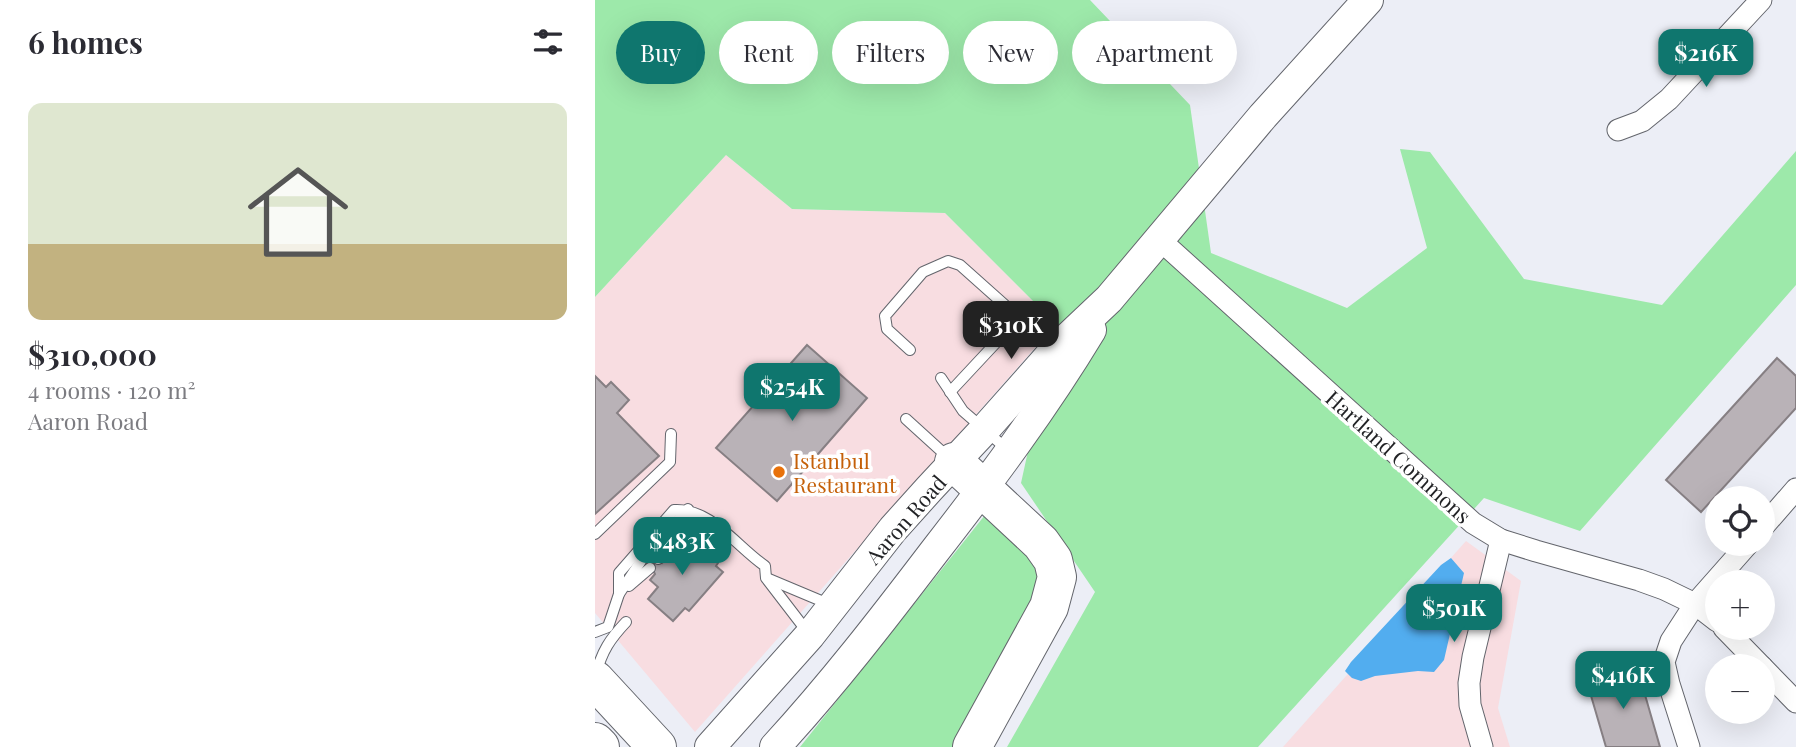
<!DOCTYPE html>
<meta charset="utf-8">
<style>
:root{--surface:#fff;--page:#f7f7f7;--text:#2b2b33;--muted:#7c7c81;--line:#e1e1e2;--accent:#0f766e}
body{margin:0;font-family:"Playfair Display",serif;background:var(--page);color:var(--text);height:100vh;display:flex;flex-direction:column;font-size:26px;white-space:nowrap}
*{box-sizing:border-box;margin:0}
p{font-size:23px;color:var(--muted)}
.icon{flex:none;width:38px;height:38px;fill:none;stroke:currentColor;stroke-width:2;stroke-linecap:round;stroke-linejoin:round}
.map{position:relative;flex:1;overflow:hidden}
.side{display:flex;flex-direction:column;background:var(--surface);width:595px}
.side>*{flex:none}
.top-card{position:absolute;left:21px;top:21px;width:665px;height:63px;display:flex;gap:14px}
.tools{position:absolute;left:1110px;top:486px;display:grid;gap:14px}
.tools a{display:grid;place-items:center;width:70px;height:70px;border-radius:50%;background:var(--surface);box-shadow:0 7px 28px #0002;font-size:35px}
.price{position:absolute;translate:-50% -60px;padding:0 16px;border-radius:14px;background:var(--accent);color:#fff;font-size:23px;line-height:46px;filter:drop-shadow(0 2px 4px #0008)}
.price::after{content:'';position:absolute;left:50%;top:42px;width:21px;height:16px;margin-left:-10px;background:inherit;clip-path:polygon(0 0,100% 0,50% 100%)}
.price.current{background:#222;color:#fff}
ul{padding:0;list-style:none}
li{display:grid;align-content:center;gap:14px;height:371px;padding:0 28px}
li+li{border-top:2px solid var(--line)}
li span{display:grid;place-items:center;height:217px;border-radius:14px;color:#555}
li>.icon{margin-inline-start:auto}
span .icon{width:126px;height:126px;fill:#fffc;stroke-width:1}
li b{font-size:30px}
h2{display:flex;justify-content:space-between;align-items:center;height:84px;padding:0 28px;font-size:30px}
.chip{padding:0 24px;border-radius:32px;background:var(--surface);box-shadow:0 7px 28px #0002;font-size:24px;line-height:63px}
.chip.current{background:var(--accent);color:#fff}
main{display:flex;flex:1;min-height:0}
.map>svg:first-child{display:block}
.commercial{fill:#f8dde1}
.green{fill:#9de9aa}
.water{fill:#52adef}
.building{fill:#b9b2b7;stroke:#867f83;stroke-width:2}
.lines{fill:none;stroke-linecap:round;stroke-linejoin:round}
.lane-casing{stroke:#63656c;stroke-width:12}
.street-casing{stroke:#63656c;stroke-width:23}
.secondary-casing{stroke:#63656c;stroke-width:32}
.highway-casing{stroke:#63656c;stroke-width:40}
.lane{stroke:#fff;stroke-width:10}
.street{stroke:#fff;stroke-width:21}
.secondary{stroke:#fff;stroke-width:30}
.highway{stroke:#fff;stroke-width:38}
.food-dot{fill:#e8710a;stroke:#fff;stroke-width:2.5}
.labels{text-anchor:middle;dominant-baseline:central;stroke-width:7;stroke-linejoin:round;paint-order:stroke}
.street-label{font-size:21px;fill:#222326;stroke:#fff}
.food-label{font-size:21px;fill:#c56008;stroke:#fff;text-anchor:start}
</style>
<main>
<section class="side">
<h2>6 homes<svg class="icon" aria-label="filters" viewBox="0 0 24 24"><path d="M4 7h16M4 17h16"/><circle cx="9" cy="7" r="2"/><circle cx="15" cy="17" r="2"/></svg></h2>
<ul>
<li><span style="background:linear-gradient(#dfe7d0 65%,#c2b280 0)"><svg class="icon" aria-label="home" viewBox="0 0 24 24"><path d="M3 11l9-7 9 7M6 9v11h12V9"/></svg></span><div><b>$310,000</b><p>4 rooms · 120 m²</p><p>Aaron Road</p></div></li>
</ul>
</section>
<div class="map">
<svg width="1201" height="747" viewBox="0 0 1201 747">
<rect width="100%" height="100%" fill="#eceef6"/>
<g class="commercial">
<polygon points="131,155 197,209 350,213 461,324 100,732 0,613 0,297"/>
<polygon points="871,541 926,581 903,708 915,747 688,747"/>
</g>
<g class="green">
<polygon points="0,0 495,0 595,105 616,253 752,308 832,248 805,149 835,152 929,279 1067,305 1201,151 1201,285 985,531 889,498 663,747 412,747 500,592 426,483 461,324 350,213 197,209 131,155 0,297"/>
<polygon points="390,515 439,560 446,598 365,747 205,747"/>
</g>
<polygon class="water" points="856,558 869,573 849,660 839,672 823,671 780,676 766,681 757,678 750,671 756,662 846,565"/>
<g class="building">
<polygon points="212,345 272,398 182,501 121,448"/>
<polygon points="1182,358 1201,376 1201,408 1106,512 1071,480"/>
<polygon points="0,376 11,387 16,382 34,400 22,413 64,456 0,514"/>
<polygon points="92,535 123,563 121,566 128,572 94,611 90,608 78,621 53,599 63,587 55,580 60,574 59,572 46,561 54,551 67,563"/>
<polygon points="1042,667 1065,747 1011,747 992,682"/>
</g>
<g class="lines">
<g class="lane-casing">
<g id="lane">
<polyline points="315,350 292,329 290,316 328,272 353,261 365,265 458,348"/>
<polyline points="346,378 368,411 414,451"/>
<polyline points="355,392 424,318"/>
<polyline points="311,419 355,459"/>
<polyline points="0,534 75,462 76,434"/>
<polyline points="54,551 91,511"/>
<polyline points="63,559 88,530 93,509"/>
<polyline points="174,579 236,605"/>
<polyline points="34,586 55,568"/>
<path d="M24,594V573L79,510C116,508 141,546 170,566L171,578L214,634"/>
<polyline points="0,632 13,627 24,594 46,561"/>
<path d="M1,674C7,651 15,639 31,622"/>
</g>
</g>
<g class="street-casing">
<g id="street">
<polyline points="1023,130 1047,121 1074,99 1166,0"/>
<polyline points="565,240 878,523 906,540 941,551 1044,580 1069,589 1100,604 1122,621"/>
<polyline points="1167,528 1201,489"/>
<polyline points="1129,628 1167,667"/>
<polyline points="1167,667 1201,702"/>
<polyline points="887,747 875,705 874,683 878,657 906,540"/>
<polyline points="1094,747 1074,684 1069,662 1076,641 1100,604 1153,544"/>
</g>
</g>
<g class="secondary-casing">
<g id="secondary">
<polyline points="115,747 215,635 298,529 334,489 390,429 460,350 514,299 668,116 773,0"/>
<path d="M180,747C237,685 288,619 339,552C395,480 449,408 496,330"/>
</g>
</g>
<g class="highway-casing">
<g id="highway">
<polyline points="359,462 446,543 458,560 462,577 454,607 377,747"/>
<polyline points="0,680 62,747"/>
<polyline points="0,742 5,747"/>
</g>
</g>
<use href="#lane" class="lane"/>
<use href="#street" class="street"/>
<use href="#secondary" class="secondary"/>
<use href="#highway" class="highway"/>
</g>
<circle class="food-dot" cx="184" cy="472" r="7"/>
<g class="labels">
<g class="street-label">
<text transform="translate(804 456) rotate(42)">Hartland Commons</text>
<text transform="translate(310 519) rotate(-49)">Aaron Road</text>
</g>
<g class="food-label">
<text x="198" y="460">Istanbul<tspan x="198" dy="24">Restaurant</tspan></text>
</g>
</g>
</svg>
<div class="tools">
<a><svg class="icon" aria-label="locate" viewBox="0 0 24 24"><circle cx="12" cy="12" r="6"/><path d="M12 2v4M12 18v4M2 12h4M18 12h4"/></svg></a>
<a>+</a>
<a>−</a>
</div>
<b class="price" style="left:1111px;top:89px">$216K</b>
<b class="price current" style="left:416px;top:361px">$310K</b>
<b class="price" style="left:197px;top:423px">$254K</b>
<b class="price" style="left:87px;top:577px">$483K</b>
<b class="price" style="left:859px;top:644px">$501K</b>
<b class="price" style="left:1028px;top:711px">$416K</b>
<div class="top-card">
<a class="chip current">Buy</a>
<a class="chip">Rent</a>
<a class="chip">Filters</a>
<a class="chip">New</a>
<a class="chip">Apartment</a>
</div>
</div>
</main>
